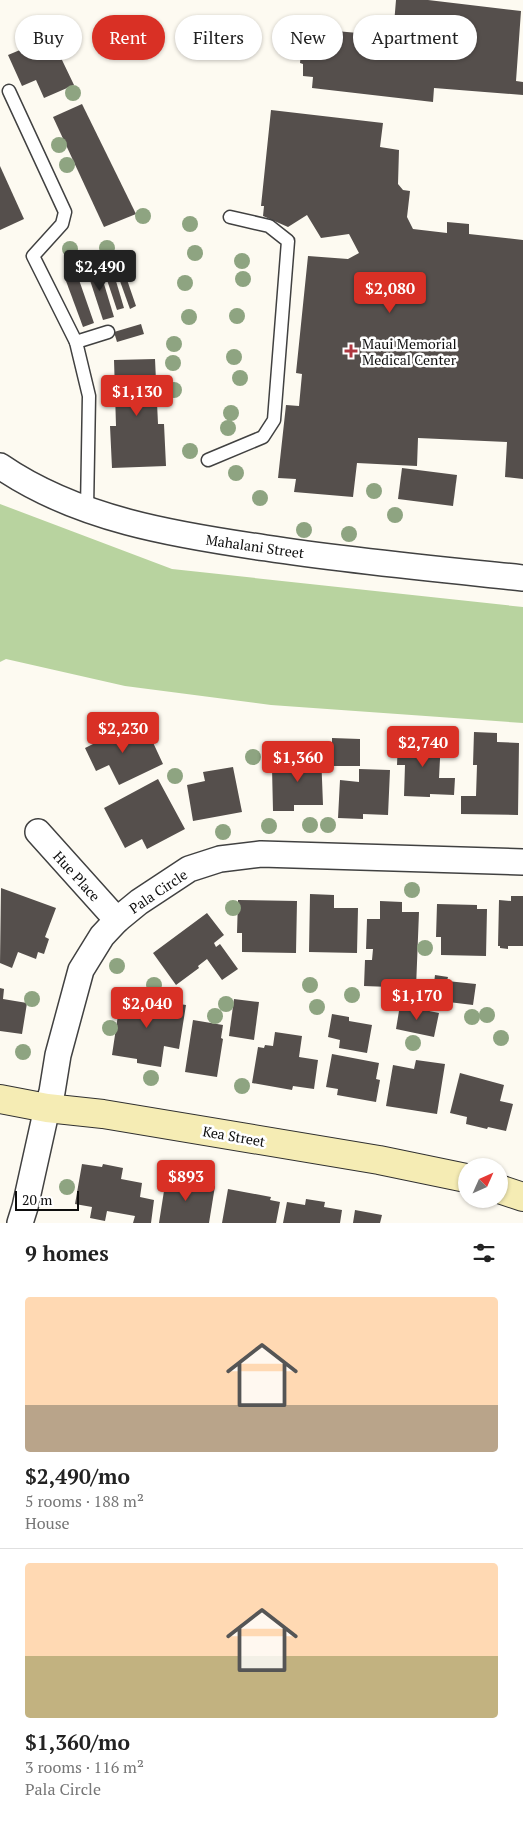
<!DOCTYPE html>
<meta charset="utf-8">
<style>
:root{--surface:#fff;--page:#f6f6f6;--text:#222;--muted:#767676;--line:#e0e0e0;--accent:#d93025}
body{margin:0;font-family:"PT Serif",serif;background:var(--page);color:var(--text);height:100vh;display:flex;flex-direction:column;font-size:19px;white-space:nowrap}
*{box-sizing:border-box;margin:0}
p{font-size:16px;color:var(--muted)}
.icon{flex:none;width:28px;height:28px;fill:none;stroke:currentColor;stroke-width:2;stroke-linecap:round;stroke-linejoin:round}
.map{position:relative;height:1223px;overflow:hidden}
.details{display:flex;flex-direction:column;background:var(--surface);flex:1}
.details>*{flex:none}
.hud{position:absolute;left:15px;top:15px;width:494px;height:45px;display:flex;gap:10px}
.needle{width:32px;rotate:45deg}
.buttons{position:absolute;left:458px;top:1158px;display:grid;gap:10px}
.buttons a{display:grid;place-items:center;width:50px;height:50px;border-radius:50%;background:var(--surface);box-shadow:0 1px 4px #0004;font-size:25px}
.scale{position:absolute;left:15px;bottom:12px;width:64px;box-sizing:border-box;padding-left:5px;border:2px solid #0e0e0e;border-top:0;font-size:14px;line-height:18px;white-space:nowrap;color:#0e0e0e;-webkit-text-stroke:4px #fff;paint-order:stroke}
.price{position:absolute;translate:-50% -42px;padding:0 11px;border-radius:5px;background:var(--accent);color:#fff;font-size:16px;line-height:32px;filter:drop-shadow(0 1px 2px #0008)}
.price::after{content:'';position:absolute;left:50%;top:30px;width:15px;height:11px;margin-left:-8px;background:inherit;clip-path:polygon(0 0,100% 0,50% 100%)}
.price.current{background:#222;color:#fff}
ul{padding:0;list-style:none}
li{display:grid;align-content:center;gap:10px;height:265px;padding:0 25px}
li+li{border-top:1px solid var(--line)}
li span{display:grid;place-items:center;height:155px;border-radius:5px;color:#555}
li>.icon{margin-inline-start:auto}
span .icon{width:90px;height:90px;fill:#fffc;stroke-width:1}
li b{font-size:21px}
h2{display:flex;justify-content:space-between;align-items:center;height:60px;padding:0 25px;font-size:21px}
.chip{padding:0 18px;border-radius:22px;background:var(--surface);box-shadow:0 1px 4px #0004;font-size:18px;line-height:45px}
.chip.current{background:var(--accent);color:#fff}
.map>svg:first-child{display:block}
.forest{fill:#b8d39f}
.building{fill:#554f4c}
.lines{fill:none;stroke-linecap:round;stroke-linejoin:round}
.lane-casing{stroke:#414141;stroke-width:15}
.street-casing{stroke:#414141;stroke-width:28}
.secondary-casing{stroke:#303030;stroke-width:30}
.lane{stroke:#fff;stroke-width:12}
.street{stroke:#fff;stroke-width:25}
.secondary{stroke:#f5ecb4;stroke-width:28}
.tree{fill:#8ea481}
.poi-dot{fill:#ae3740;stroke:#fff;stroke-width:2}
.labels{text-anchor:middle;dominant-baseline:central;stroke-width:5;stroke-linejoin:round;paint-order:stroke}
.poi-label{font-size:14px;fill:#0e0e0e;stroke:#fff;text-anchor:start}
.street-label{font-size:14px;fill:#0e0e0e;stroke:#fff}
</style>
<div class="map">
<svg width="523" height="1223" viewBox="0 0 523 1223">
<rect width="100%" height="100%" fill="#fdfaf1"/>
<polygon class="forest" points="0,504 172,569 523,607 523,723 271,705 125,686 6,659 0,662"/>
<g class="building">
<polygon points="396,0 428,0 521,11 516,81 523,82 523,95 434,88 433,102 312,88 313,77 303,76 303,64 300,63 303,28 391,36 392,24 394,24"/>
<polygon points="51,37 74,85 44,98 36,80 22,86 8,55"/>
<polygon points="82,104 136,214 104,227 53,117"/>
<polygon points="271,110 383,123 380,147 399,150 398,184 403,190 410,191 407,217 413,229 447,233 447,222 469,224 469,234 523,240 523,479 505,477 507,442 418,438 417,466 357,463 353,497 294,492 296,479 278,478 286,405 299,406 302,374 296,373 308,256 348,259 359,253 349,234 321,238 307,215 288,227 263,216 264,206 261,206"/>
<polygon points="0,166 24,219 0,230"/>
<polygon points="98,264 114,317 103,320 86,268"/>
<polygon points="123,268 136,306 130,309 116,270"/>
<polygon points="113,271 124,308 117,310 105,274"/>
<polygon points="78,277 94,323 83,327 66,281"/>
<polygon points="141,324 144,334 117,342 114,332"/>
<polygon points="155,359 158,424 164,424 166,466 112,468 110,426 116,426 114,360"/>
<polygon points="402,468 457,475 453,506 398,499"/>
<polygon points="125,721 134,743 150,736 163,764 119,785 109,765 96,771 85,748 97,742 94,736"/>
<polygon points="474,732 497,733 497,742 519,743 518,815 461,814 461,796 476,796 477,765 473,765"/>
<polygon points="332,738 360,739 360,766 332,766"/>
<polygon points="398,739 441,740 439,778 455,778 454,795 430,794 430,797 429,797 404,796 405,765 397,765"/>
<polygon points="321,753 323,805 294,805 294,811 273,811 272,768 291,768 290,754"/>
<polygon points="233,767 242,812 193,821 187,785 205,781 203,772"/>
<polygon points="359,769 390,770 388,815 363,814 363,819 338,818 340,780 359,782"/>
<polygon points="158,779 185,829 147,849 142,839 125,848 104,808"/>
<polygon points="1,888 56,908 45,937 49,939 44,954 38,952 36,959 18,952 12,968 0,963"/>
<polygon points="310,894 334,895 334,908 358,908 357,953 309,952"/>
<polygon points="511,896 523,896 523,946 508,946 508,949 500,948 500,946 498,946 499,900 511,901"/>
<polygon points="238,900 297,901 296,953 242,952 242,933 237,933"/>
<polygon points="380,901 402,902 402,912 419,912 416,988 364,986 365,960 372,960 373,949 366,949 367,919 380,919"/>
<polygon points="437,904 477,905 477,909 487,909 486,956 441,955 441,937 436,937"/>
<polygon points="207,913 224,935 214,943 216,947 220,944 238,969 222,980 207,959 198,966 199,968 176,985 153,953"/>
<polygon points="435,975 448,977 447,981 476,984 473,1005 432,1000"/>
<polygon points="0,988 4,989 3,999 27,1003 22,1034 0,1031"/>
<polygon points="121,995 186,1005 179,1049 164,1046 161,1067 137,1063 137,1059 112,1055"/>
<polygon points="234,999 259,1002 254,1040 229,1036"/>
<polygon points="400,1005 439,1013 434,1037 396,1029"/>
<polygon points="332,1014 349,1017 349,1021 372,1025 367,1053 339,1048 340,1040 328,1037"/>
<polygon points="193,1020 223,1025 221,1038 223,1039 217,1077 185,1072"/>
<polygon points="275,1032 302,1036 299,1057 318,1060 314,1089 293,1086 292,1090 252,1083 258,1047 264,1048 265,1045 273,1046"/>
<polygon points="332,1054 379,1063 376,1079 380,1080 376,1102 337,1095 338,1089 326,1087"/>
<polygon points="416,1060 445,1064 437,1114 386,1106 393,1065 414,1069"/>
<polygon points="460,1073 504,1085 500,1101 513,1104 506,1131 488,1127 487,1129 466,1124 467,1117 450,1113"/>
<polygon points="82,1164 102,1167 103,1164 123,1168 121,1179 142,1183 140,1197 154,1200 151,1223 133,1223 135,1216 107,1211 105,1221 90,1218 92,1207 75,1204"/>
<polygon points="166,1178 215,1186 209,1223 159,1223"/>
<polygon points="228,1189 271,1197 270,1200 280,1202 276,1223 222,1223"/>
<polygon points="306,1199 325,1202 324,1207 342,1210 340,1223 283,1223 287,1202 305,1205"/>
<polygon points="355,1210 382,1215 380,1223 353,1223"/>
</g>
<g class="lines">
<g class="lane-casing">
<g id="lane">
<polyline points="9,91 65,212 62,224 33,256 76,342"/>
<polyline points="208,460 263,437 274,420 288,241 269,226 230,217"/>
<polyline points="87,509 89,396 76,342 108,332"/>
</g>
</g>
<g class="street-casing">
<g id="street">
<path d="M0,466C77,519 175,535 266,548C351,561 437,569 523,578"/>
<polyline points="38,832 117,920"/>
<polyline points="20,1223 25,1207 47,1108 52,1092 58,1055 81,970 102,936 117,920 139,902 189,869 220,859 261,854 523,862"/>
</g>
</g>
<g class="secondary-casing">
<g id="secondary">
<polyline points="0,1099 47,1108 103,1114 379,1160 466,1178"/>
<polyline points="499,1189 523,1197"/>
</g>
</g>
<use href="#lane" class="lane"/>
<use href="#street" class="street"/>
<use href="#secondary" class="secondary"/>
</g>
<g class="tree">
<circle cx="73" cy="93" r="8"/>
<circle cx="59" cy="145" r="8"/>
<circle cx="67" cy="165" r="8"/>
<circle cx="143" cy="216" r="8"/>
<circle cx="190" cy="224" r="8"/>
<circle cx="107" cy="248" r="8"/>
<circle cx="70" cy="249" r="8"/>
<circle cx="195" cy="253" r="8"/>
<circle cx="242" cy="261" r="8"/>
<circle cx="243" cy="279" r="8"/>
<circle cx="185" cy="283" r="8"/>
<circle cx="237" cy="316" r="8"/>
<circle cx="189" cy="317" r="8"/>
<circle cx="174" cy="344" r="8"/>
<circle cx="234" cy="357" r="8"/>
<circle cx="173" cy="363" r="8"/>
<circle cx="240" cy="378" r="8"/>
<circle cx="174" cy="390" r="8"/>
<circle cx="231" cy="413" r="8"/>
<circle cx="228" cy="428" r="8"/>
<circle cx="190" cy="451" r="8"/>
<circle cx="236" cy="473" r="8"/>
<circle cx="374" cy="491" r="8"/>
<circle cx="260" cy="498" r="8"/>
<circle cx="395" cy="515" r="8"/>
<circle cx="304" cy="530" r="8"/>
<circle cx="349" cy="534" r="8"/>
<circle cx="253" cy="757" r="8"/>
<circle cx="175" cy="776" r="8"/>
<circle cx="310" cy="825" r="8"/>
<circle cx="328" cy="825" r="8"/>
<circle cx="269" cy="826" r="8"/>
<circle cx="223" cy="832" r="8"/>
<circle cx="412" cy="890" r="8"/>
<circle cx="233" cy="908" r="8"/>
<circle cx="425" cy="948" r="8"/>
<circle cx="117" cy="966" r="8"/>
<circle cx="154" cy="985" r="8"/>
<circle cx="310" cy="985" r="8"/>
<circle cx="352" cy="995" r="8"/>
<circle cx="175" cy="997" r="8"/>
<circle cx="392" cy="998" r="8"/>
<circle cx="32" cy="999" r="8"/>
<circle cx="226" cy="1004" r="8"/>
<circle cx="317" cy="1007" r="8"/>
<circle cx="487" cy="1015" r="8"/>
<circle cx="215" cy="1016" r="8"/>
<circle cx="472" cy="1017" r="8"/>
<circle cx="110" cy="1028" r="8"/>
<circle cx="501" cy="1038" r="8"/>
<circle cx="413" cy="1043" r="8"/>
<circle cx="23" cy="1052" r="8"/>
<circle cx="151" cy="1078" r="8"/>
<circle cx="242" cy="1086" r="8"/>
<circle cx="67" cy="1187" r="8"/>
</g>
<path class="poi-dot" d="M348.5 343.5h5v5h5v5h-5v5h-5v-5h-5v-5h5z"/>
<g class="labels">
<g class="poi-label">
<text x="362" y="343">Maui Memorial<tspan x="362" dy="16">Medical Center</tspan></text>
</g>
<g class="street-label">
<text transform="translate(255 546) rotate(8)">Mahalani Street</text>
<text transform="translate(77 876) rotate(48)">Hue Place</text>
<text transform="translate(158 891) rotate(-34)">Pala Circle</text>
<text transform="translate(234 1136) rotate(10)">Kea Street</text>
</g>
</g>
</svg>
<div class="buttons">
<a><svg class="needle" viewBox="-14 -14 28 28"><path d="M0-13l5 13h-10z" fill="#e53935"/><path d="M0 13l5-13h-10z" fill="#767676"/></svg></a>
</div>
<div class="scale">20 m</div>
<b class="price current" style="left:100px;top:292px">$2,490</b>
<b class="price" style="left:390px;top:314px">$2,080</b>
<b class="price" style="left:137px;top:417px">$1,130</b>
<b class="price" style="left:123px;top:754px">$2,230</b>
<b class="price" style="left:423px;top:768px">$2,740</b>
<b class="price" style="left:298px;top:783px">$1,360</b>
<b class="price" style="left:417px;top:1021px">$1,170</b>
<b class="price" style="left:147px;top:1029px">$2,040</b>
<b class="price" style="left:186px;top:1202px">$893</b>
<div class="hud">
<a class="chip">Buy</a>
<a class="chip current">Rent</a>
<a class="chip">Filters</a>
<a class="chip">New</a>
<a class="chip">Apartment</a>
</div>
</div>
<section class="details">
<h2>9 homes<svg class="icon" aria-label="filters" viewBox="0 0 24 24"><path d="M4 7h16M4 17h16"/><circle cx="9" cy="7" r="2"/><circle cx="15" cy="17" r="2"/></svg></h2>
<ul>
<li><span style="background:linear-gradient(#ffd9b3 70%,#b9a48a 0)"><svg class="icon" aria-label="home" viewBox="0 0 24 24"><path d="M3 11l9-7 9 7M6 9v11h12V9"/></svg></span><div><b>$2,490/mo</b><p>5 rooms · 188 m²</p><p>House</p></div></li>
<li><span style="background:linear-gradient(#ffd9b3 60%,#c2b280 0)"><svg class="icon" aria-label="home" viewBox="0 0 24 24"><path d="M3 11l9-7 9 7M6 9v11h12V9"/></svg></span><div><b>$1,360/mo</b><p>3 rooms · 116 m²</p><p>Pala Circle</p></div></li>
</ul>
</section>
